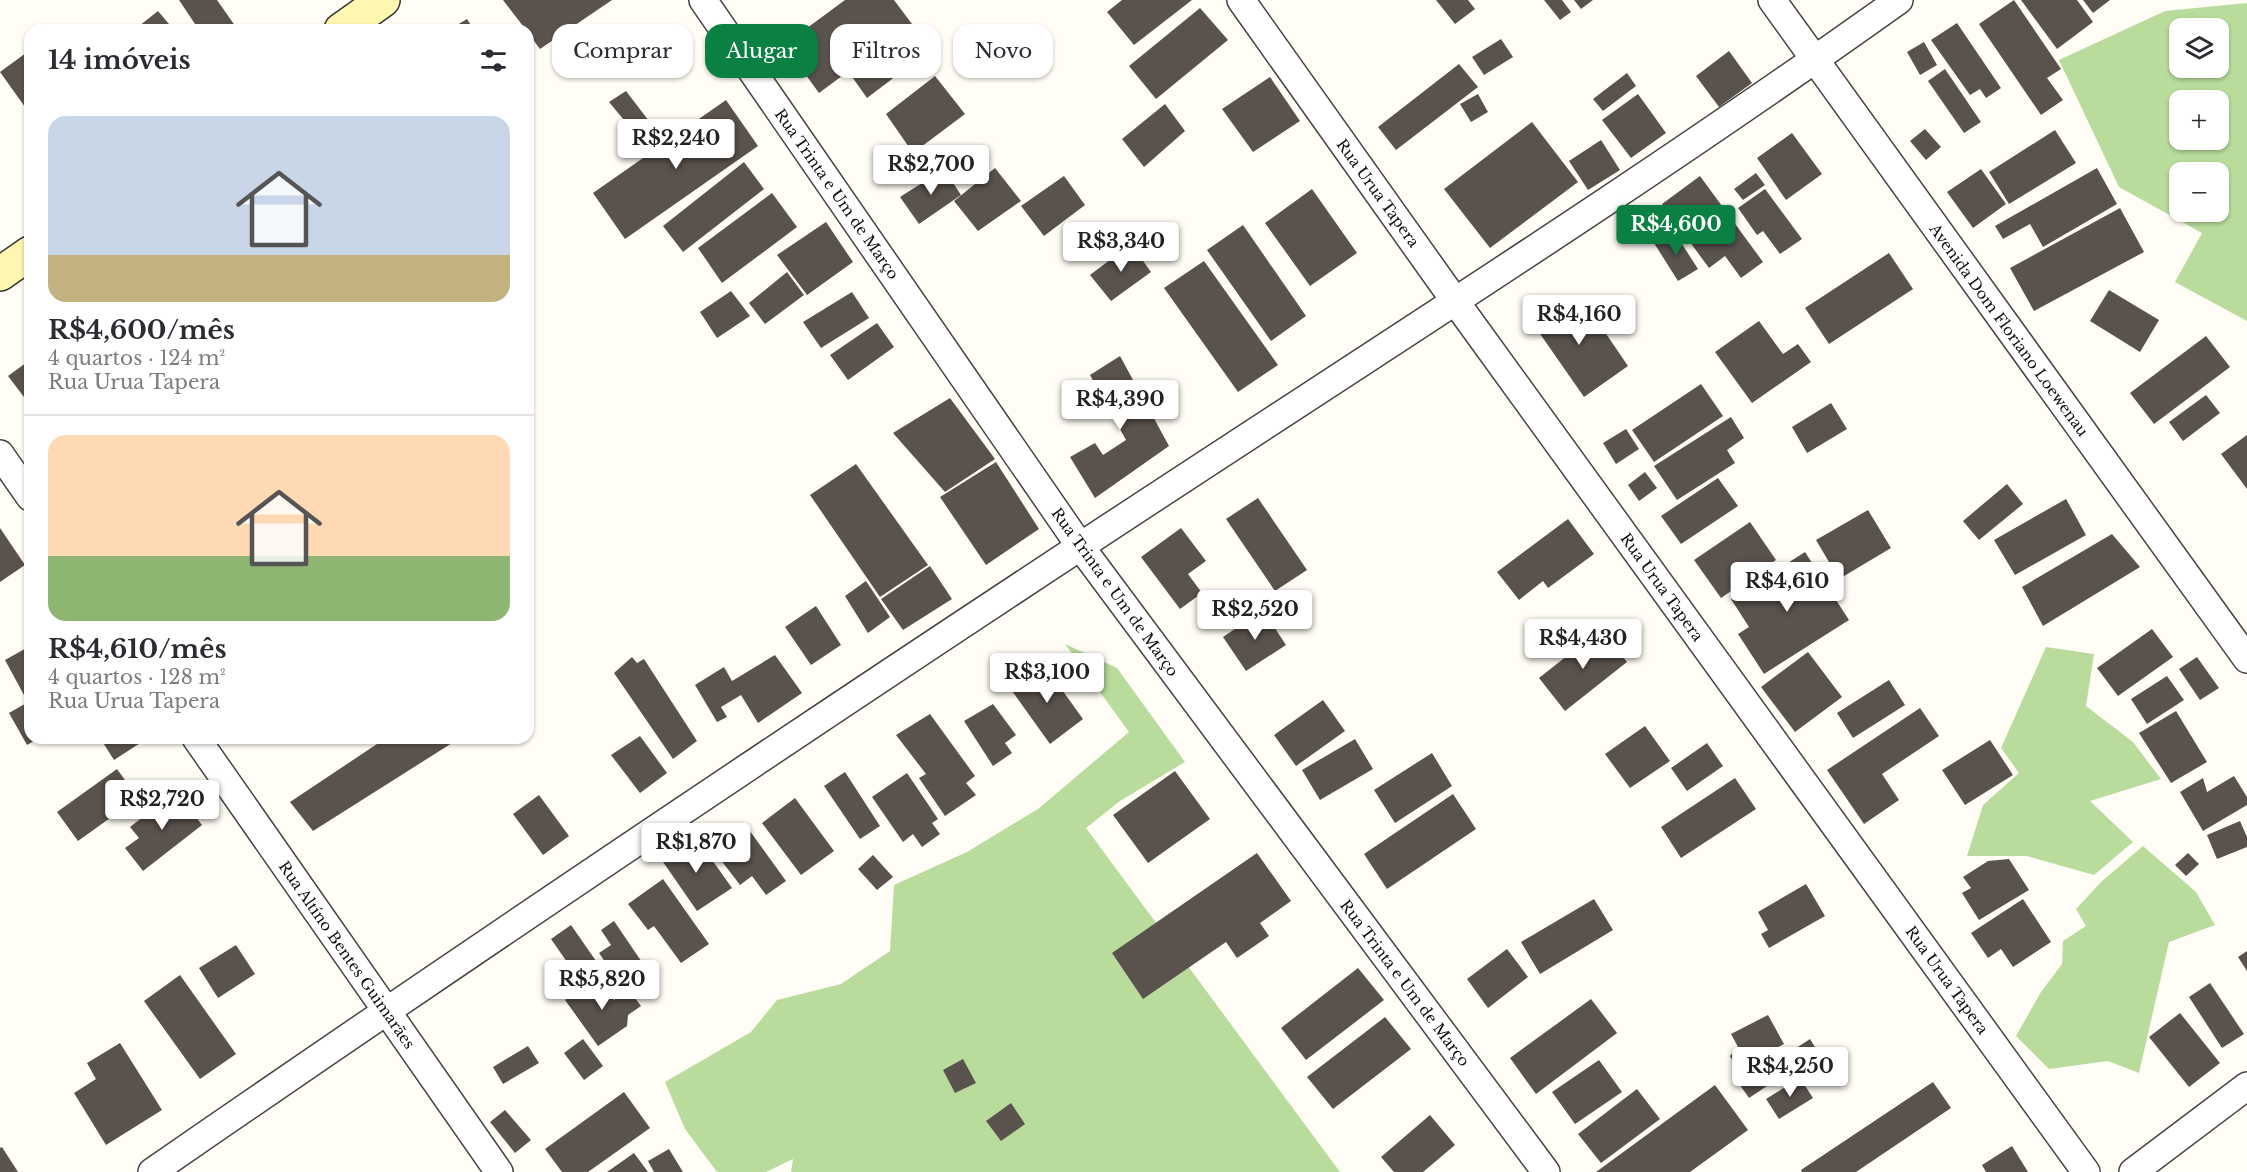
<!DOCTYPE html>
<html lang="pt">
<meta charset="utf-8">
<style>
:root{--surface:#fff;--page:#f2f2f3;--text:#2b2b33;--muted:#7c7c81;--line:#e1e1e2;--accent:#0b8043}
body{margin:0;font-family:"Libre Baskerville",serif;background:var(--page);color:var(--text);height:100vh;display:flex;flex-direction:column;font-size:22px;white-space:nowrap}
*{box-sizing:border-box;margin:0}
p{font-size:20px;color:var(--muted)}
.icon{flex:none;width:33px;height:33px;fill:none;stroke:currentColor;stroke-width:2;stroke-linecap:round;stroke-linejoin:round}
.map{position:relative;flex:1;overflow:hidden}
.drawer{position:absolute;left:24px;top:24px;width:510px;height:720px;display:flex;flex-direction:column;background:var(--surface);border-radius:18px;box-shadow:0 2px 4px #0004}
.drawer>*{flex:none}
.guide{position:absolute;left:552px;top:24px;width:570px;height:54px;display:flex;gap:12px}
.tools{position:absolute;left:2169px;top:18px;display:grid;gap:12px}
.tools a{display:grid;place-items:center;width:60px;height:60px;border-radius:12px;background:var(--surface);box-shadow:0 2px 4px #0004;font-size:30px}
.price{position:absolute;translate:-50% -51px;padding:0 14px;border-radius:6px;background:#fff;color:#222;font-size:20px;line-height:39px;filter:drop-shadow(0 2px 3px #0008)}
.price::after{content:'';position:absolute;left:50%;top:36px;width:18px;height:14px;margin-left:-9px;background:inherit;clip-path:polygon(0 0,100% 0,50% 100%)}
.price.active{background:var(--accent);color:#fff}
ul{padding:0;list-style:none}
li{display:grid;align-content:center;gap:12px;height:318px;padding:0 24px}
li+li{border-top:2px solid var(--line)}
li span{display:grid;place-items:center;height:186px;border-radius:18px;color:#555}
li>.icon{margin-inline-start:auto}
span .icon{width:108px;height:108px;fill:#fffc;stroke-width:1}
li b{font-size:26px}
h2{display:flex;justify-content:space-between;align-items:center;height:72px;padding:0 24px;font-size:26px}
.tag{padding:0 21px;border-radius:18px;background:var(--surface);box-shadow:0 2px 4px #0004;font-size:21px;line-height:54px}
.tag.active{background:var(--accent);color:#fff}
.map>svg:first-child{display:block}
.forest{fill:#b9dc9c;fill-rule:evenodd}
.building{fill:#5a524d}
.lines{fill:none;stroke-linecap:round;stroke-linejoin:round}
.street-casing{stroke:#444;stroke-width:30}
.secondary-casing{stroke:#333;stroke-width:36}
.street{stroke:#fff;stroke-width:27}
.secondary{stroke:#fff6b0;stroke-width:33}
.labels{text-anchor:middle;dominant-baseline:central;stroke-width:6;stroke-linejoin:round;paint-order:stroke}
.street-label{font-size:15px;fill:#111;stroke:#fff}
</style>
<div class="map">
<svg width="2247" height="1172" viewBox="0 0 2247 1172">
<rect width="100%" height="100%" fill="#fffdf5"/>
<g class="forest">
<path d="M2247,3V321L2175,282L2202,233L2119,187L2059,60L2165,11ZM2218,28V68H2180V28ZM2218,100V140H2180V100ZM2180,172H2218V212H2180Z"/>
<polygon points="1065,644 1117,668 1185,762 1120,801 1086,828 1340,1172 791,1172 793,1159 766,1172 717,1172 685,1129 665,1082 751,1032 777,1000 841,984 890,951 894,885 967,852 1038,809 1129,732"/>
<polygon points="2046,647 2094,654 2086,706 2133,742 2161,779 2090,801 2133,842 2094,875 2027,856 1967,856 1983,805 2019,773 2001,748"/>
<polygon points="2143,846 2196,892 2215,925 2169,942 2139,1073 2108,1061 2049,1069 2016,1036 2041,992 2062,964 2063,941 2086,926 2076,909 2101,882"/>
</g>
<g class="building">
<polygon points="179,0 217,0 238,30 199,30"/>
<polygon points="503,0 612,0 540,49 528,33 528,30 526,30"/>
<polygon points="845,0 894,0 912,24 819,93 784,45"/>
<polygon points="1122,0 1192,0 1134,45 1107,12"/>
<polygon points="1436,0 1468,0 1475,9 1455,24"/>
<polygon points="1544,0 1562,0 1571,12 1560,20"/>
<polygon points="1574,0 1593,0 1581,9"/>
<polygon points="2014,0 2061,69 2047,78 2063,100 2041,115 1979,24"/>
<polygon points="2021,0 2077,0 2093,22 2057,49"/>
<polygon points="2083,0 2110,0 2093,13"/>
<polygon points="1200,8 1228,40 1156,99 1129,66"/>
<polygon points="158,11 174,30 134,30"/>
<polygon points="467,19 474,30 449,30"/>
<polygon points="1957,23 2001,88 1986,98 1980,89 1970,95 1931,40"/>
<polygon points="1501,39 1513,57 1484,75 1472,57"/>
<polygon points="1924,42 1937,65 1920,75 1907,52"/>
<polygon points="30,50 30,114 0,72"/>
<polygon points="880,51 900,73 867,98 850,74"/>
<polygon points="1729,51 1752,83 1719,107 1696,76"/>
<polygon points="1459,64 1478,87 1396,150 1378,127"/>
<polygon points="1945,69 1981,122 1964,133 1928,81"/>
<polygon points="1627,73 1636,86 1603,111 1593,99"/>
<polygon points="935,76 965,114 913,153 886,114"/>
<polygon points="1270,77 1300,121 1253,152 1222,109"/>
<polygon points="626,91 662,138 648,149 609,102"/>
<polygon points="1478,94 1488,112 1471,122 1460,104"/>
<polygon points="1638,94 1666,133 1631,158 1602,120"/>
<polygon points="726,100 758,146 625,239 593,193"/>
<polygon points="1165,104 1185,131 1144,167 1122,139"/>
<polygon points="1532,122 1578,182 1490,248 1444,189"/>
<polygon points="1925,129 1941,147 1926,160 1910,141"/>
<polygon points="2055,130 2076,163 2009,204 1989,172"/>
<polygon points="1792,133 1822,174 1786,200 1757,158"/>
<polygon points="1601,140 1620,170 1588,190 1569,161"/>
<polygon points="744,162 764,189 683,252 663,226"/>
<polygon points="995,168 1021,201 978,231 954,201"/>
<polygon points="2097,168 2117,204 2043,247 2030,224 2003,239 1995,226"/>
<polygon points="944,169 961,195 919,224 900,197"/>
<polygon points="1981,169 2006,204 1973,228 1947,192"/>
<polygon points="1756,173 1765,185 1743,200 1734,189"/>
<polygon points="1064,176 1085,205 1044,236 1021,206"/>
<polygon points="1700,176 1763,262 1741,278 1725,256 1709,268 1662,204"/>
<polygon points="1312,189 1357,253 1310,286 1265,223"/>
<polygon points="1765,189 1802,239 1780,254 1763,231 1757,235 1738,208"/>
<polygon points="772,193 797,227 722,283 698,248"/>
<polygon points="2120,208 2144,252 2034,311 2010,268"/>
<polygon points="826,222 853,262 807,295 777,255"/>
<polygon points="1243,225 1306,316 1271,341 1207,250"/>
<polygon points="1673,230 1698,269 1678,281 1654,243"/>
<polygon points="1131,244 1151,272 1111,301 1090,275"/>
<polygon points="1889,253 1913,289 1829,344 1805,308"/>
<polygon points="1204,261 1278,365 1238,392 1164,288"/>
<polygon points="787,272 804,295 765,324 749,303"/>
<polygon points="2109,290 2159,320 2140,352 2090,321"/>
<polygon points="731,291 750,316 717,338 700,312"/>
<polygon points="852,292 869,318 821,348 803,322"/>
<polygon points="1563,295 1583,324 1594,316 1628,366 1584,397 1529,318"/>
<polygon points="1759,321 1783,354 1798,344 1811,362 1752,403 1715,352"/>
<polygon points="877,323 894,347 848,380 830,355"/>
<polygon points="2206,336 2230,367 2154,424 2130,393"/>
<polygon points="1120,356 1169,446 1095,498 1070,457 1095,443 1103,455 1126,440 1090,375"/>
<polygon points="30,360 30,405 8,376"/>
<polygon points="1701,384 1723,416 1654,462 1632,430"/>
<polygon points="2206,395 2220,413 2183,441 2169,422"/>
<polygon points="950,398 995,459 945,492 893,433"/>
<polygon points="1831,403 1847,429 1807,453 1792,427"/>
<polygon points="1731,417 1744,438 1727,450 1735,463 1677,500 1654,466"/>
<polygon points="1626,429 1639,449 1616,464 1603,443"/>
<polygon points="2247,435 2247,489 2221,454"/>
<polygon points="996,462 1039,529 986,565 940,497"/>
<polygon points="856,464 928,565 880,597 810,495"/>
<polygon points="1645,472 1657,488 1639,501 1628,485"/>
<polygon points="1718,478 1738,506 1681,544 1661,516"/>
<polygon points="2007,484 2023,504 1979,540 1963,521"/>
<polygon points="1258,498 1307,570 1275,591 1226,519"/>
<polygon points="2066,499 2086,535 2015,575 1994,540"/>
<polygon points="1868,510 1891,548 1839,579 1816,540"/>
<polygon points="1568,519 1594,554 1548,588 1543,581 1519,600 1497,572"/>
<polygon points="1750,522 1776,560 1721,598 1694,560"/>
<polygon points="0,528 25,565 0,582"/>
<polygon points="1181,528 1206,561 1188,574 1202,593 1180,609 1141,557"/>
<polygon points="2112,534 2140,567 2043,626 2022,587"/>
<polygon points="1805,552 1849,620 1764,674 1738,634 1749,627 1731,599"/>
<polygon points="930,566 952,599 903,630 881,599"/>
<polygon points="866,581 890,617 868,633 845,596"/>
<polygon points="816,606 841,645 811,665 785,627"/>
<polygon points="1263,610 1286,645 1246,671 1223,637"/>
<polygon points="1601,629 1627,662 1565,711 1539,678"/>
<polygon points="2152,629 2173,657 2118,696 2097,668"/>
<polygon points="30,646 30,694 25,697 5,660"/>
<polygon points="1808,652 1842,697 1795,732 1761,687"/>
<polygon points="775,655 802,693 758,723 741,695 721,707 727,717 717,722 695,685 724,667 732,681"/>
<polygon points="632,657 637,663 644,659 697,741 673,759 614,673"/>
<polygon points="2197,657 2219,688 2200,700 2179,669"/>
<polygon points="1044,665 1083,719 1050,744 1010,688"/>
<polygon points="2167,676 2184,700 2147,724 2131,699"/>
<polygon points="1889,680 1905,705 1853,738 1837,713"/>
<polygon points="1323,700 1345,731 1296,766 1274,735"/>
<polygon points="30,701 30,738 39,738 27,745 9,713"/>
<polygon points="993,704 1016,735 1005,743 1012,753 993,766 964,721"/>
<polygon points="1920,708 1939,736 1882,774 1899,800 1864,824 1827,770"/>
<polygon points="2176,711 2207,762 2171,783 2139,733"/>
<polygon points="930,714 975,776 966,783 976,795 945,816 919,778 926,774 896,735"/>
<polygon points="1645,726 1670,761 1630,788 1605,754"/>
<polygon points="640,736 667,773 640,793 611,755"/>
<polygon points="100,738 148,738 114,760"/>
<polygon points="386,738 460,738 313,831 290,802"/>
<polygon points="1355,739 1373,769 1320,800 1302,770"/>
<polygon points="1990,740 2013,775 1965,805 1942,770"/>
<polygon points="1707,743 1723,766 1687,791 1671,768"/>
<polygon points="1432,753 1452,786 1395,823 1374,790"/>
<polygon points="117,769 138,798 78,841 57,812"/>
<polygon points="1175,771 1210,819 1148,863 1113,815"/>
<polygon points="845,772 880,826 860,839 824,786"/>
<polygon points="907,773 938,819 932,823 940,834 922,847 913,834 903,842 872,797"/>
<polygon points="2234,776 2247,797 2247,805 2203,831 2180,792 2203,778 2207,792"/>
<polygon points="1735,778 1756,809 1681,858 1661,827"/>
<polygon points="176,791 202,825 143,871 125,848 139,838 130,827"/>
<polygon points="1453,794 1476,829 1387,889 1364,854"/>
<polygon points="539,795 569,836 543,855 513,814"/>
<polygon points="795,798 834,851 801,875 762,823"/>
<polygon points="2240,821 2247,837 2247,847 2217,859 2207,835"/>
<polygon points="747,827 786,881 766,895 752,876 740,885 714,851"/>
<polygon points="695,836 732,888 697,911 661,859"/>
<polygon points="1257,853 1291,901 1260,923 1269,936 1237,958 1226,942 1143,999 1112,953"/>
<polygon points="2188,853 2199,864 2186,876 2175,865"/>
<polygon points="873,855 893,877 877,890 858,869"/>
<polygon points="2009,859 2029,890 1979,920 1962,893 1971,888 1963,877 1988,861"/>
<polygon points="663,879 709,944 681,963 654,926 648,930 628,904"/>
<polygon points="1806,884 1825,916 1769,948 1761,934 1768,930 1758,912"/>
<polygon points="1594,899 1613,930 1540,974 1521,942"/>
<polygon points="2023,899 2051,942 2013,967 2001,949 1988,958 1971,933"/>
<polygon points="614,921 650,974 634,984 624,968 614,975 599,953 611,945 601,930"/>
<polygon points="571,925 603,971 583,985 551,939"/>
<polygon points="236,945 255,974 218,998 199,968"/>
<polygon points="1507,949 1528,977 1488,1008 1467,979"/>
<polygon points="2247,951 2247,971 2238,957"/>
<polygon points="1358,968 1384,1000 1306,1060 1281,1028"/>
<polygon points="180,975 236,1054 200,1079 144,1001"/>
<polygon points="597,978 614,1000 629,990 641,1006 628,1015 627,1026 598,1046 565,1000"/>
<polygon points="2210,983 2244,1034 2222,1048 2189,997"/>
<polygon points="1591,999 1617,1033 1536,1094 1510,1058"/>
<polygon points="2180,1013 2220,1063 2189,1087 2149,1037"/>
<polygon points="1768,1015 1784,1044 1737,1069 1730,1056 1738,1047 1731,1034"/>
<polygon points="1385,1017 1411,1049 1333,1109 1307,1077"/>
<polygon points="583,1039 603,1066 584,1080 564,1053"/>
<polygon points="1810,1039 1818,1052 1749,1098 1740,1085"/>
<polygon points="120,1043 162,1110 106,1145 74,1093 96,1079 87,1063"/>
<polygon points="528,1046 539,1063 503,1084 493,1067"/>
<polygon points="963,1059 976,1083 955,1093 943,1070"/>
<polygon points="1599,1060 1622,1092 1575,1124 1552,1092"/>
<polygon points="1800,1078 1813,1098 1779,1119 1766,1099"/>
<polygon points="1933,1082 1951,1108 1856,1172 1802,1172 1801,1170"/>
<polygon points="1715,1085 1748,1130 1690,1172 1596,1172"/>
<polygon points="1637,1089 1660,1119 1601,1163 1578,1134"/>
<polygon points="624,1092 650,1128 588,1172 562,1172 545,1149"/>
<polygon points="1011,1103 1025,1124 1001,1141 986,1121"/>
<polygon points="505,1110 531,1140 515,1153 490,1122"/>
<polygon points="1430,1115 1455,1145 1423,1172 1394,1172 1381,1157"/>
<polygon points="2012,1146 2028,1172 1986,1172 1982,1165"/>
<polygon points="2,1147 18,1172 0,1172 0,1148"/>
<polygon points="669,1149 683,1172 654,1172 648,1161"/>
<polygon points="634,1153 648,1172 607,1172"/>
</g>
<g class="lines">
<g class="street-casing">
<g id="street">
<polyline points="703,0 1080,546 1546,1172"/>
<polyline points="1241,0 1455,301 2086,1172"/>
<polyline points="1772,0 2247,659"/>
<polyline points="0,454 30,497"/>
<polyline points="196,738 499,1172"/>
<path d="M152,1172C459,960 770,751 1081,546C1355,365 1633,190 1899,0"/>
<polyline points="2133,1172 2247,1086"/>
</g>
</g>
<g class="secondary-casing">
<g id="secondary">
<polyline points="341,30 383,0"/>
<polyline points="0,274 30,253"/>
</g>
</g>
<use href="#street" class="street"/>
<use href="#secondary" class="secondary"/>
</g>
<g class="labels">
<g class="street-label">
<text transform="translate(1378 193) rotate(54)">Rua Urua Tapera</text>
<text transform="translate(837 194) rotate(55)">Rua Trinta e Um de Março</text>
<text transform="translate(2009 330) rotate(54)">Avenida Dom Floriano Loewenau</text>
<text transform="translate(1662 587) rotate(54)">Rua Urua Tapera</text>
<text transform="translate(1115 592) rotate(54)">Rua Trinta e Um de Março</text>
<text transform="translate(347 955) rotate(55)">Rua Altíno Bentes Guimarães</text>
<text transform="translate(1947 980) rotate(54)">Rua Urua Tapera</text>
<text transform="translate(1405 983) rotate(53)">Rua Trinta e Um de Março</text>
</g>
</g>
</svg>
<div class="tools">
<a><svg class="icon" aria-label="layers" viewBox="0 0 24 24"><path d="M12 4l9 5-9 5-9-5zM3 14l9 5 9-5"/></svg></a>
<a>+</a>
<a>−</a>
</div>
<b class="price" style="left:676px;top:170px">R$2,240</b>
<b class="price" style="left:931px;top:196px">R$2,700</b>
<b class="price active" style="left:1676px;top:256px">R$4,600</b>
<b class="price" style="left:1121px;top:273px">R$3,340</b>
<b class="price" style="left:1579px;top:346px">R$4,160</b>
<b class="price" style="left:1120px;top:431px">R$4,390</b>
<b class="price" style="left:1787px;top:613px">R$4,610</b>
<b class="price" style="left:1255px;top:641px">R$2,520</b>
<b class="price" style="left:1583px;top:670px">R$4,430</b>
<b class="price" style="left:1047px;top:704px">R$3,100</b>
<b class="price" style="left:162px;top:831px">R$2,720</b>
<b class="price" style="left:696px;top:874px">R$1,870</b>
<b class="price" style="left:602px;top:1011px">R$5,820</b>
<b class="price" style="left:1790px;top:1098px">R$4,250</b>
<div class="guide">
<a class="tag">Comprar</a>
<a class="tag active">Alugar</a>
<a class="tag">Filtros</a>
<a class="tag">Novo</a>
</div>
<section class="drawer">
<h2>14 imóveis<svg class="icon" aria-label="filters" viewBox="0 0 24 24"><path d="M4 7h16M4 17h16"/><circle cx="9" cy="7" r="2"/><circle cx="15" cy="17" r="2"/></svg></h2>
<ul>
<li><span style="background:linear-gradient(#c9d6e8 75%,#c2b280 0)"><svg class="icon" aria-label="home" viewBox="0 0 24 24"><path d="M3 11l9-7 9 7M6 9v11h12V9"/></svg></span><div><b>R$4,600/mês</b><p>4 quartos · 124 m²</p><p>Rua Urua Tapera</p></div></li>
<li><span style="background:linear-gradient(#ffd9b3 65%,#8fb573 0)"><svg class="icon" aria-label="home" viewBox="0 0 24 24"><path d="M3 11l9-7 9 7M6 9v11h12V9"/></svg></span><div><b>R$4,610/mês</b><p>4 quartos · 128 m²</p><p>Rua Urua Tapera</p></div></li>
</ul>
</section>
</div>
